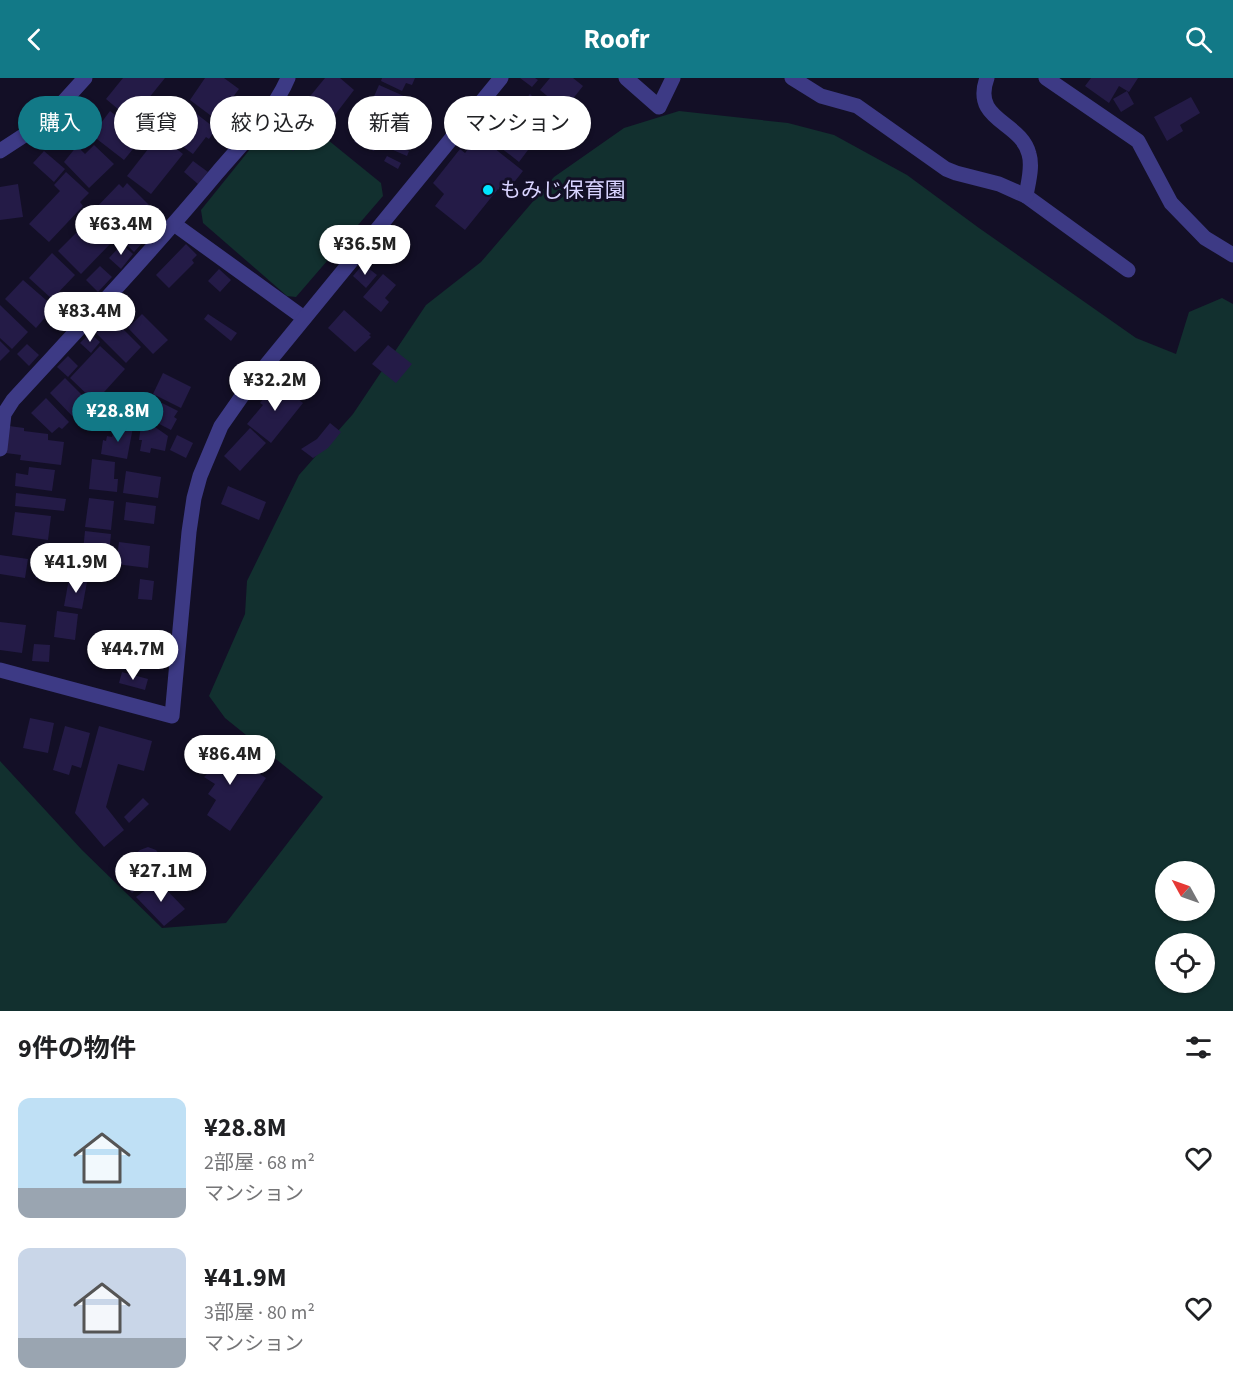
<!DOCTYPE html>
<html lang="ja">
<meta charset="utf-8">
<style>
:root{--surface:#fff;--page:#f6f6f6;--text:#202124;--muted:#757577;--accent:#127987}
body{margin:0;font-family:"Source Sans 3","Noto Sans JP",sans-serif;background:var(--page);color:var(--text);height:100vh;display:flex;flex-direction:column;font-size:22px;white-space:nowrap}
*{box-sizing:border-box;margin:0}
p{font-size:20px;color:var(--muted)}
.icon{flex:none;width:33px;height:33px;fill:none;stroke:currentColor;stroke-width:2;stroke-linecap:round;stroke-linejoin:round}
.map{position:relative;height:933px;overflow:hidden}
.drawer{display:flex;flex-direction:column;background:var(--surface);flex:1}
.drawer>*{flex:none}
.guide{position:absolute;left:18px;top:18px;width:600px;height:54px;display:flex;gap:12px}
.needle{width:39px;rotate:310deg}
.fabs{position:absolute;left:1155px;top:783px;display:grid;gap:12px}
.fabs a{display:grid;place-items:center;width:60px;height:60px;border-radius:50%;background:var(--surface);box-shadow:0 2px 4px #0004;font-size:30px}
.price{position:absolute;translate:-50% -51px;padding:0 14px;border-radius:21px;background:#fff;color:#222;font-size:20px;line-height:39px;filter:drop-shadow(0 2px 3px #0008)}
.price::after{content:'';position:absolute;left:50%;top:36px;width:18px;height:14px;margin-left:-9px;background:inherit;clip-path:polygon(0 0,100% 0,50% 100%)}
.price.active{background:var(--accent);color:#fff}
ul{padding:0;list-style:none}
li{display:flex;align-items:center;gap:18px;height:150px;padding:0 18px}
li span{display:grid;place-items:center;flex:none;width:168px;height:120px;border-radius:12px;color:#555}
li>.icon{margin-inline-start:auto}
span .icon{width:72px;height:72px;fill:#fffc;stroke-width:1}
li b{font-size:26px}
h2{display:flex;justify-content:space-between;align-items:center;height:72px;padding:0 18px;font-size:26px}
.tag{padding:0 21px;border-radius:27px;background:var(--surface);box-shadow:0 2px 4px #0004;font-size:21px;line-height:54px}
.tag.active{background:var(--accent);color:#fff}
header{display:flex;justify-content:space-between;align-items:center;height:78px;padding:0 18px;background:var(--accent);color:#fff;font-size:27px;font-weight:700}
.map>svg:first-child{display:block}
.green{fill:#12302f;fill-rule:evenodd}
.building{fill:#241b47}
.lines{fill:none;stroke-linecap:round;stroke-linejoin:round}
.minor{stroke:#3d3a85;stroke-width:15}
.poi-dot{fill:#00e5ff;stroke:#130f26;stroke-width:2}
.labels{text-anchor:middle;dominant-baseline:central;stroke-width:6;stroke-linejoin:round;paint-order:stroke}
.poi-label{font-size:21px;fill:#d9d4ff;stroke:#130f26;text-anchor:start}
</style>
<header><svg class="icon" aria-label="back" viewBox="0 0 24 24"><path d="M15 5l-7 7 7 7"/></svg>Roofr<svg class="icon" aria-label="search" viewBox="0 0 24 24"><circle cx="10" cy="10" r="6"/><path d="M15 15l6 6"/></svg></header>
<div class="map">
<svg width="1233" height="933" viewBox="0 0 1233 933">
<rect width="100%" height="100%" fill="#130f26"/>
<g class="green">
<polygon points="291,32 381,105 383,118 296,219 287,218 203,145 201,132 280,34"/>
<path d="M679,33L788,45L834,57L907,97L979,150L1136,260L1176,276L1189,234L1222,220L1233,226V933H0V683L82,772L162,850L226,845L323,719L225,640L209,618L245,536L247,503L299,397L353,336L426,227L481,184L554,99L624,50ZM1166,794H1204V832H1166ZM1166,866H1204V904H1166Z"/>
</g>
<g class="building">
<polygon points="123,0 165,0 131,42 106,21"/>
<polygon points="205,0 224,0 239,11 224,31 226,33 218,43 190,22"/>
<polygon points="325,0 340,0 354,12 331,42 307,22"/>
<polygon points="382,0 415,0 412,7 406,5 402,13 381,3"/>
<polygon points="520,0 535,0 538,2 532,9"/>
<polygon points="550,0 573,0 583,8 564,32 540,12"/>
<polygon points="1091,0 1138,0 1129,14 1119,8 1109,25 1085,8"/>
<polygon points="379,7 406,19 386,68 378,64 374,73 354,64"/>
<polygon points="1127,13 1134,26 1121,34 1113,21"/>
<polygon points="530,16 534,20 536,18 563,41 546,60 515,34"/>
<polygon points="1191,19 1200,35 1180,47 1183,53 1167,63 1154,39"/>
<polygon points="496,23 510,35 494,55 480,43"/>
<polygon points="184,26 216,51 209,61 206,59 193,76 163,54"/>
<polygon points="110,33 126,46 120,53 137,66 124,82 84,51 90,43 98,49"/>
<polygon points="508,41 512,45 515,42 537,60 519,84 491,62"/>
<polygon points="159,57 183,76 151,116 127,98"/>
<polygon points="479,58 523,93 504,117 498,111 465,152 435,128 444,116 433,105 460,71 465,75"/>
<polygon points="293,59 300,67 293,73 286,66"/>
<polygon points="94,67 114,86 89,110 64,84 77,68 85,76"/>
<polygon points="395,67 409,73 407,78 393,72"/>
<polygon points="44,73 65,91 54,104 33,85"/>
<polygon points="387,78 401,85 398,91 384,83"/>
<polygon points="193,83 208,94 198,106 184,94"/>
<polygon points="66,94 89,115 80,124 83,128 49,164 29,146 60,113 54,107"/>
<polygon points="127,105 149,127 126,151 122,148 115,154 93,133 119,106 123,110"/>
<polygon points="18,106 23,139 0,142 0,109"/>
<polygon points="88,143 111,165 81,196 58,173"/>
<polygon points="134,151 145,162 134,174 123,163"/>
<polygon points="122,166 133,176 121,191 109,180"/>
<polygon points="186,166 197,177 192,182 194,185 169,210 156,197"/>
<polygon points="52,175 75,197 52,221 29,200"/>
<polygon points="363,186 377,197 366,210 353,198"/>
<polygon points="100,188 112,199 98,214 86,202"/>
<polygon points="219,191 231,202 220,214 208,203"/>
<polygon points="383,196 396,207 385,220 389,224 381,234 363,219"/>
<polygon points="23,202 54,229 36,250 5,221"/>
<polygon points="0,227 28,254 12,271 0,260"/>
<polygon points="344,232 371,256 369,257 371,259 355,274 328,250"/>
<polygon points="142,236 168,262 153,276 128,250"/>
<polygon points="208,236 237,255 231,263 204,241"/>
<polygon points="111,239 141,269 126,285 96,255"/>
<polygon points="90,255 100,264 91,275 80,265"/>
<polygon points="0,263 10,273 0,283"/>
<polygon points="27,266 39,277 29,288 17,276"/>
<polygon points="388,267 412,286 396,305 372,286"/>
<polygon points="100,268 125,291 95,324 70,300"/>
<polygon points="68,278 78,288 68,299 57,289"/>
<polygon points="163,295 191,309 181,330 153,316"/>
<polygon points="65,300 95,330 79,345 50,315"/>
<polygon points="276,305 284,311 286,307 295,314 293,317 303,325 271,365 247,346 263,327 260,325"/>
<polygon points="141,315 156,323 153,330 158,332 162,325 178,333 174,339 177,341 171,352 132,332"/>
<polygon points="46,320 69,344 62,351 59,349 52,355 31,335"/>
<polygon points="330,345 341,354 328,370 313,380 301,371 317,361"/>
<polygon points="121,346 133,349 127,381 101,376 103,362 106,363 107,358 112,359 114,353 120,353"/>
<polygon points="141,347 155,349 168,358 165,373 151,370 150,375 140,373 142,362 139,362"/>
<polygon points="9,348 24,350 24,353 48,356 48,362 64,364 61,387 20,382 21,377 6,375"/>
<polygon points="250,350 266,365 240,393 224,378"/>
<polygon points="177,357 193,365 186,380 170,372"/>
<polygon points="92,381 115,384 114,401 118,401 117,414 89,411"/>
<polygon points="29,389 55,392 52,413 15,408 16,395 28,397"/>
<polygon points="126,393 161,399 158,420 123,415"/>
<polygon points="228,408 266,424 259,442 221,426"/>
<polygon points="16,415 66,421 64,433 15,428"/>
<polygon points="89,420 114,423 111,452 85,449"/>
<polygon points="126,424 156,428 154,446 124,442"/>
<polygon points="15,434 51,438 48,462 12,457"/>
<polygon points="85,453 111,456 108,486 82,483"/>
<polygon points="119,464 150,468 148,490 116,486"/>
<polygon points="45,467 58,468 54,502 35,500 38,470 45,471"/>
<polygon points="0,477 28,481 25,500 0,496"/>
<polygon points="69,501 87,504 82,531 64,528"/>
<polygon points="140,501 154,503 152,522 138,521"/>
<polygon points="57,533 78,536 75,562 54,559"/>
<polygon points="0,544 26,547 22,575 0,572"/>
<polygon points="34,566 50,567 49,584 32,583"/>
<polygon points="122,594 148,601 145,612 119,605"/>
<polygon points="30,640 54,645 48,675 23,670"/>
<polygon points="65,648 90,655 81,690 72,687 69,697 53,692"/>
<polygon points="99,648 152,663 144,693 118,686 106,729 124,752 104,769 75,735"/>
<polygon points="217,667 266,700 230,753 207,737 216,722 208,716 215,706 204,699 207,696 201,692"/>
<polygon points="143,720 149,726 129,745 124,739"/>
<polygon points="148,769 156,772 171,792 161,800 157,795 132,815 114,792 140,772"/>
<polygon points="158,803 185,831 164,848 136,819"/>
</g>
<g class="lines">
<g class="minor">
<polyline points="626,0 659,29 673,0"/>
<polyline points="792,0 821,18 857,28 946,91 956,95 999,106 1026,118 1128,192"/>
<path d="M987,0C971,43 1021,43 1029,76C1033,89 1028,105 1026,118"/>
<polyline points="1046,0 1138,63 1171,125 1205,160 1233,177"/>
<polyline points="0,73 46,43 85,0"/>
<polyline points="174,146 304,240"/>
<path d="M0,371L4,336L13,322C82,247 152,173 217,95C240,68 275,32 288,0"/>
<polyline points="0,592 172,638 189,454 194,420 200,398 221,348 249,308 501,0"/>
</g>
</g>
<circle class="poi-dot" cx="488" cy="112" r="6"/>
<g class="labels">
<g class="poi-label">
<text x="500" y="112">もみじ保育園</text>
</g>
</g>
</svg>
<div class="fabs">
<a><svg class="needle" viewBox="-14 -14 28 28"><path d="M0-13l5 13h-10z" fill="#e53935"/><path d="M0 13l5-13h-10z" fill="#757577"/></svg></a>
<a><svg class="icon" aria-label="locate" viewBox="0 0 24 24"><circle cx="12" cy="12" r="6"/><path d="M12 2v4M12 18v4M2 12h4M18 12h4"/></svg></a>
</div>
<b class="price" style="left:121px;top:178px">¥63.4M</b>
<b class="price" style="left:365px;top:198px">¥36.5M</b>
<b class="price" style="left:90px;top:265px">¥83.4M</b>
<b class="price" style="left:275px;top:334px">¥32.2M</b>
<b class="price active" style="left:118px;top:365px">¥28.8M</b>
<b class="price" style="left:76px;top:516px">¥41.9M</b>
<b class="price" style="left:133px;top:603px">¥44.7M</b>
<b class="price" style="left:230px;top:708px">¥86.4M</b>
<b class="price" style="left:161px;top:825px">¥27.1M</b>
<div class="guide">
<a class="tag active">購入</a>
<a class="tag">賃貸</a>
<a class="tag">絞り込み</a>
<a class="tag">新着</a>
<a class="tag">マンション</a>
</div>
</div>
<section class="drawer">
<h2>9件の物件<svg class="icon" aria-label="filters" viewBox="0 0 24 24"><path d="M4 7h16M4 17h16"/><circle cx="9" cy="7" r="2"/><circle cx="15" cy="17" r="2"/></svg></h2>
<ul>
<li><span style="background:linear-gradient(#bfe0f5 75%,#9aa5b1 0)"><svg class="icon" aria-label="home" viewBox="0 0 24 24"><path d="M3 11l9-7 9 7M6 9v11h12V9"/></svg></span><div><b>¥28.8M</b><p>2部屋 · 68 m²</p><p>マンション</p></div><svg class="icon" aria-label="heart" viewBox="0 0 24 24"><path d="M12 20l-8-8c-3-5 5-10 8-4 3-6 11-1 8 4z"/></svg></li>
<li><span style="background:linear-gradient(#c9d6e8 75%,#9aa5b1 0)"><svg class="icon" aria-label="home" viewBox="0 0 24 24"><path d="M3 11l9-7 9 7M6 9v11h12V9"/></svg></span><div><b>¥41.9M</b><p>3部屋 · 80 m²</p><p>マンション</p></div><svg class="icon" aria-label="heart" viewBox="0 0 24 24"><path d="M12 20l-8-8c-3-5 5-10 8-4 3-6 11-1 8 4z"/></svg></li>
</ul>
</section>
